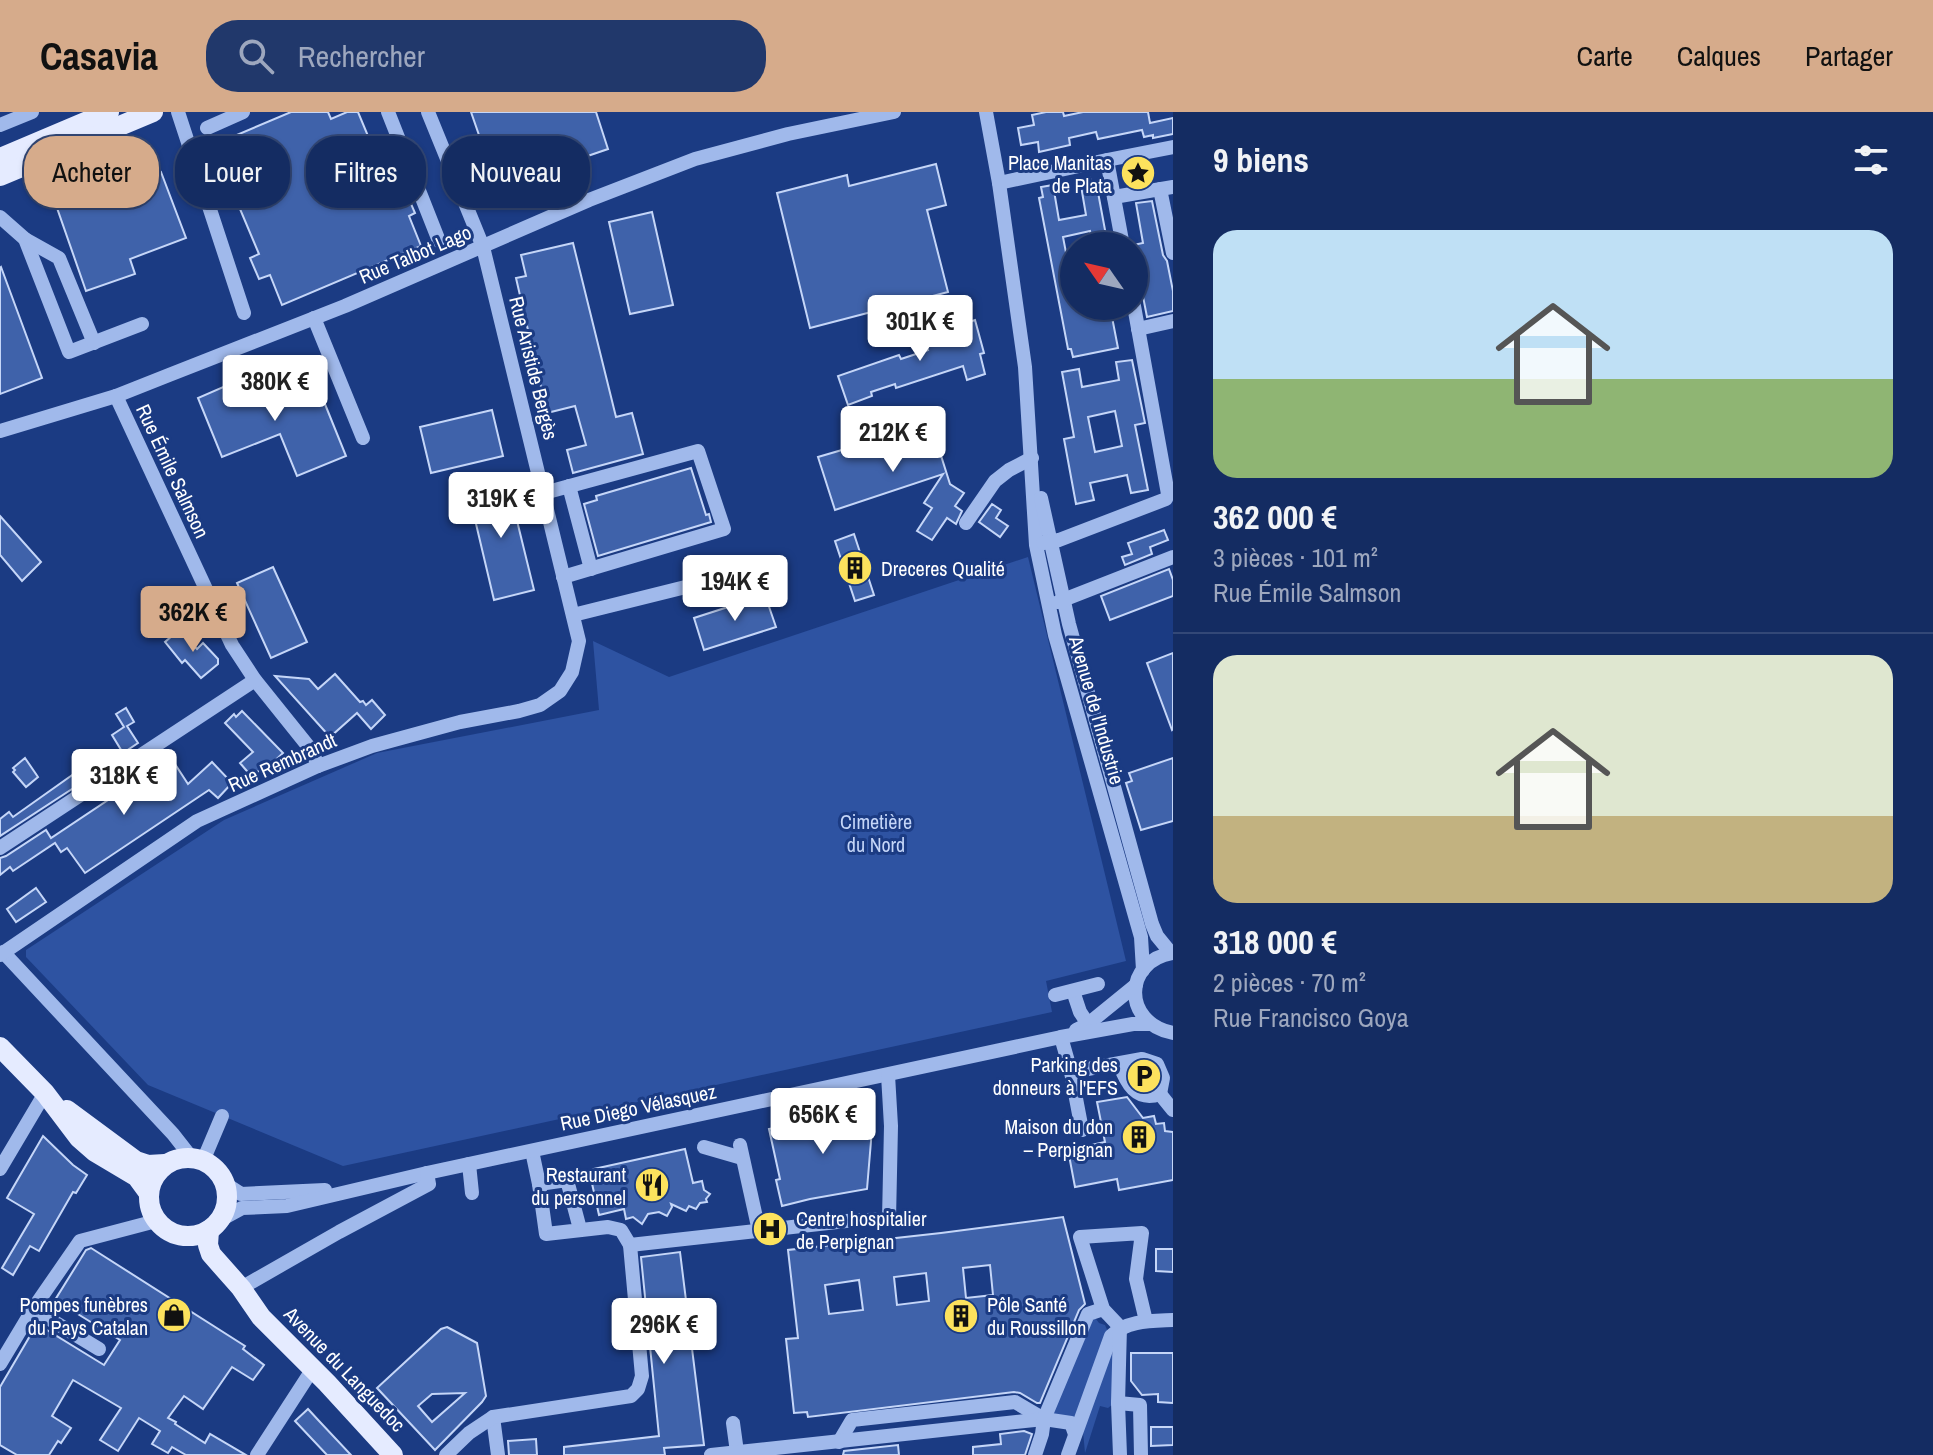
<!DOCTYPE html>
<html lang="fr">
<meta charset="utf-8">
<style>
:root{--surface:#142c62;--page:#21386b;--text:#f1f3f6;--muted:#9da7be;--line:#334877;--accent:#d6ab8b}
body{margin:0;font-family:"Archivo Narrow",sans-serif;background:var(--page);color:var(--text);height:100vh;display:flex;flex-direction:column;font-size:30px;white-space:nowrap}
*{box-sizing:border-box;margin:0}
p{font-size:26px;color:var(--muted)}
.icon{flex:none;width:44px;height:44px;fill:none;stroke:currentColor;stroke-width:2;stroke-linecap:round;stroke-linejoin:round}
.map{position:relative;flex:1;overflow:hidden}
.side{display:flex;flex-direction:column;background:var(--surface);width:760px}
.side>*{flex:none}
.hud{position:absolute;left:24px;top:24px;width:760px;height:72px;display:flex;gap:16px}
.needle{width:52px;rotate:304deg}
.fabs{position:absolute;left:1060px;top:120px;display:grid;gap:16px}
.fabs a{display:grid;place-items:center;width:88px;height:88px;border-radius:50%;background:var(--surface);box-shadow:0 2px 6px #0004,0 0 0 2px var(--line);font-size:40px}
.price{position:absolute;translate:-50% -68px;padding:0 18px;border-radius:8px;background:#fff;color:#222;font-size:26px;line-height:52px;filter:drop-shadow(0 2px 4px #0008)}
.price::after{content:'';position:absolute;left:50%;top:48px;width:24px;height:18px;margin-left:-12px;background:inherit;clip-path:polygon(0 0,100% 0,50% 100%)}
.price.active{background:var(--accent);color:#111}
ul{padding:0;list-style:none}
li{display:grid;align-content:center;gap:16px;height:424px;padding:0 40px}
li+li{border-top:2px solid var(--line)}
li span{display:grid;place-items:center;height:248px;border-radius:24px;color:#555}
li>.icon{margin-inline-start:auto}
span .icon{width:144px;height:144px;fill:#fffc;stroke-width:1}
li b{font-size:34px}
h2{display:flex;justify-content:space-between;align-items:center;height:96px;padding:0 40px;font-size:34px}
.tag{padding:0 28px;border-radius:32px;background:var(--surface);box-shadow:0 2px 6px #0004,0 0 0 2px var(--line);font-size:28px;line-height:72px}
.tag.active{background:var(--accent);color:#111}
header{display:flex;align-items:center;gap:48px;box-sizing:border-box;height:112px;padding:0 40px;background:var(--accent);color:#111}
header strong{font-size:38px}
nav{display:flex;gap:44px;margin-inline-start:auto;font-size:28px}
.search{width:560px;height:72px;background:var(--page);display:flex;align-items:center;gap:20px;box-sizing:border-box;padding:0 28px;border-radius:32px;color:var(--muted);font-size:30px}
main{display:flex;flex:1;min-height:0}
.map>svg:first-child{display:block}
.green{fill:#2e53a2}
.building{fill:#3f62aa;stroke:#c5d6f8;stroke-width:2;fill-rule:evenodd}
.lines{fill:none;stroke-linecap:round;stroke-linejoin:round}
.minor{stroke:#a0b9eb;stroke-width:14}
.major{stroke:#e5ebff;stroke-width:20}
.labels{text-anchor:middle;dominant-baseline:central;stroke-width:6;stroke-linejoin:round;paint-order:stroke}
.poi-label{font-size:20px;fill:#fff;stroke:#1b3b83;text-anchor:end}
.street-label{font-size:20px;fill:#fff;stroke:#1b3b83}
.park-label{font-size:20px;fill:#c5d6f8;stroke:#1b3b83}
</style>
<header>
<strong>Casavia</strong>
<div class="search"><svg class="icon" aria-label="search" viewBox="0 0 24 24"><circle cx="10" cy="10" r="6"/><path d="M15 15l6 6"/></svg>Rechercher</div>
<nav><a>Carte</a><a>Calques</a><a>Partager</a></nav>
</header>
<main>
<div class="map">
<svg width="1173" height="1343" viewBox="0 0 1173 1343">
<rect width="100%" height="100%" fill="#1b3b83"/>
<g class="green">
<polygon points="1028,445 1126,849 1046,869 1052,900 343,1054 148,973 26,845 26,838 224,708 377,641 599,598 593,529 669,565"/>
<polygon points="1093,1203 1099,1211 1105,1213 1108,1220 1080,1307 1053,1302"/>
<polygon points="1111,1242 1113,1243 1113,1292 1108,1296 1100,1294 1085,1341 1083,1319"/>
</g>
<g class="building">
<polygon points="291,0 328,0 331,7 347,0 358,0 383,60 395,55 415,101 409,104 421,134 282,193 270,163 259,167 250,146 259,142 213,33"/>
<polygon points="471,0 596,0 608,37 497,75"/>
<polygon points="1046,0 1063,0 1064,4 1083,0 1148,0 1150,11 1173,6 1173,22 1153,26 1153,23 1144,25 1142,18 1098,27 1096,20 1069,26 1070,33 1039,40 1038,30 1021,33 1018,16 1034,13 1032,3"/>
<polygon points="936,52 946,93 927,98 948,180 810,216 777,81 847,63 849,74"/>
<polygon points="161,60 186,126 130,147 135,162 86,179 56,93 104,75 106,80"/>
<polygon points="1090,66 1092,76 1097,75 1108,134 1093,134 1090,119 1063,125 1068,151 1074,150 1074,168 1071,169 1074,194 1107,194 1109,206 1112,205 1118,236 1073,245 1071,237 1068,237 1039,86 1043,85 1041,75 1053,73 1059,108 1086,103 1080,68"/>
<polygon points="1152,89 1163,143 1167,149 1173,179 1173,199 1147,205 1133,133 1143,131 1136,91"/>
<polygon points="652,100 673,193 630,202 609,110"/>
<polygon points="573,131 616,305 632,301 643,342 573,361 567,338 586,333 575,294 547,301 516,166 526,164 521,143"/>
<polygon points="1,155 42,266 0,282 0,156"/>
<polygon points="975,208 984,241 980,242 985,262 967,268 963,254 896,276 895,272 871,280 872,284 848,293 838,264 899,243 901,247 928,238 924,225"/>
<path d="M1132,248L1145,311L1135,313L1148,378L1131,381L1127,363L1090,371L1094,388L1076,392L1064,327L1074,325L1062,260L1079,257L1082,275L1119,268L1116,250ZM1115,299L1122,334L1095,340L1088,305Z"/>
<polygon points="314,265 346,344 297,364 280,322 222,345 198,286 237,269 247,292"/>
<polygon points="492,298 503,344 431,361 420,315"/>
<polygon points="931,312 950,372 964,381 955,394 962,399 956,412 947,406 932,428 917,419 932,396 924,391 943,362 835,398 818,345"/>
<polygon points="691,356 706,403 709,402 711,410 598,444 584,392 597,388 596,384"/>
<polygon points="507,368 534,478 494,488 468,378"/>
<polygon points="992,392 1001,398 996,406 1008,414 1000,425 979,410"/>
<polygon points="0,404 41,450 22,469 0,443"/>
<polygon points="1164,418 1168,428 1150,435 1152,442 1125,453 1122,445 1132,442 1128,431"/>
<polygon points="854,422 874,483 855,489 835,429"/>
<polygon points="273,455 307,530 271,546 237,471"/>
<polygon points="1169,457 1173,468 1173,484 1110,508 1101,484"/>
<polygon points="765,483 776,515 704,538 694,506"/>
<polygon points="179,518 197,537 203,531 218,547 218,552 201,566 185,548 182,551 165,530"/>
<polygon points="1173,541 1173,617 1172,618 1147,551"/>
<polygon points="335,562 360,590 363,589 366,593 372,588 385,603 371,617 357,601 330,625 275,564 309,567 318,577"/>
<polygon points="126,596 134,610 127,614 138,631 123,641 112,623 124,615 116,602"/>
<polygon points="242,599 283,641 267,656 265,653 252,665 240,651 253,640 225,611 234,602 236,605"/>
<polygon points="25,646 38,665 26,675 13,660 15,658 13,656"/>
<polygon points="171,646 188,672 212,650 232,671 218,686 209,678 85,761 67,736 61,740 55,731 13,759 10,755 0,763 0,746 6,744 46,718 51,726"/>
<polygon points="1173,646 1173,709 1141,718 1126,671 1132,669 1129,661"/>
<polygon points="92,649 95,653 75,675 0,724 0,707 9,700 13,705"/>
<polygon points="36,776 46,790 16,810 7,797"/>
<polygon points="1127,985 1143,1006 1154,1004 1156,1012 1164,1011 1165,1019 1173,1020 1173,1068 1119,1078 1117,1067 1075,1075 1068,1038 1105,1030 1097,990"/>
<polygon points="863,997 870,999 873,1005 867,1077 810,1087 782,1094 776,1068 780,1067 769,1017"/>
<polygon points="43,1024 73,1053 87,1063 76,1081 73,1080 39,1139 30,1134 13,1163 2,1156 34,1102 7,1086"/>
<polygon points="685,1037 693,1071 702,1069 704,1078 710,1082 706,1087 707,1090 700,1091 696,1097 689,1094 686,1099 671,1092 672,1095 667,1104 659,1100 648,1102 642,1112 633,1105 626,1107 624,1097 599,1103 589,1058"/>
<path d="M1063,1105L1085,1192L1079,1198L1040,1291H1037L1020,1281L1014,1280L808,1305L807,1300L794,1301L786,1227L798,1226L788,1138L941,1121ZM990,1153L993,1183L966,1186L963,1156ZM926,1161L929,1189L897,1193L894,1165ZM859,1168L863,1198L829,1202L825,1173Z"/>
<polygon points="91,1136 245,1234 243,1237 264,1253 253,1268 232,1255 203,1297 184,1284 168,1306 176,1310 175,1312 205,1331 210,1322 246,1343 186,1343 172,1335 168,1341 152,1332 160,1319 139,1306 118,1339 100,1328 121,1296 73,1268 52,1304 71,1316 61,1331 58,1329 49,1343 17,1343 0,1333 0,1275 37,1212 104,1253 120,1228 55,1188 86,1138"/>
<polygon points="1156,1137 1173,1137 1173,1160 1156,1159"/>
<polygon points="680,1140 704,1333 664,1336 665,1343 564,1343 564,1335 659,1324 641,1145"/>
<path d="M447,1215L477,1231L486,1284L482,1290L435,1338L377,1276L441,1217ZM465,1281L432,1310L418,1294L432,1282Z"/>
<polygon points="1131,1241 1173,1241 1173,1291 1158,1290 1158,1282 1142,1283 1131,1269"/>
<polygon points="308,1297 320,1310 351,1343 327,1343 295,1309"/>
<polygon points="1151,1315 1173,1315 1173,1333 1151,1334"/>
<polygon points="1024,1319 1032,1322 1025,1343 973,1343 973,1335 1001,1332 1000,1322"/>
<polygon points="536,1327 537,1343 509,1343 508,1329"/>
<polygon points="898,1333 899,1343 843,1343 844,1339"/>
</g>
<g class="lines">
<g class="minor">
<polyline points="178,0 244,201"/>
<polyline points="388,0 439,129"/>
<polyline points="986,0 999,71 1025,255 1036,433 1055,523 1141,825 1143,858"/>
<polyline points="0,13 32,0"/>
<polyline points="207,16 243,0"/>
<polyline points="999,71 1107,48"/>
<polyline points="1160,77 1173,141"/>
<polyline points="1114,85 1173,75"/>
<polyline points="0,105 25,127 69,240 142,212"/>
<polyline points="25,127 59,146 94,231"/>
<polyline points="1123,134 1107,48 1173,35"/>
<polyline points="314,206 363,326"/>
<polyline points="1138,217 1173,209"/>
<polyline points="116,284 232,533 255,568 312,639 318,654"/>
<polyline points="0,319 116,284 169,263 345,194 589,88 695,47 788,22 894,0"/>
<polyline points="569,374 591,457"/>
<polyline points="544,381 698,339 724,417 563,465"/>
<polyline points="1041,386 1069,512 1152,812 1157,824 1171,841"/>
<polyline points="966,411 995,369 1009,358 1032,346"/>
<polyline points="1043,431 1059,428 1166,387 1168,382 1134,194"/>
<polyline points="1058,490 1173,445"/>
<polyline points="573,503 774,453"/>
<polyline points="0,736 255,568"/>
<polyline points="3,840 173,1022 191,1045"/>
<path d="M1173,841C1123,849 1122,911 1173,921"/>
<polyline points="0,843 197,709 318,654 372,634 460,610 519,599 540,593 560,579 572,560 579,529 483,135 428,0"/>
<polyline points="1073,879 1080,900 1088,912"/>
<polyline points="1055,883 1098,872"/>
<polyline points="1076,918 1088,912 1136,873"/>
<polyline points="1061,925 1071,960 1082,1018"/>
<path d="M1071,960L1142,947L1157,952L1163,966L1160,982C1136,990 1126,971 1119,951"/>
<polyline points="1160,982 1173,998"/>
<polyline points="740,1033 759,1119"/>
<polyline points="704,1035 742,1046"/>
<polyline points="532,1039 539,1072"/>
<polyline points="203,1049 222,1004"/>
<polyline points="469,1052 472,1081"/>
<polyline points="0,1057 45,981"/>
<polyline points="224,1071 241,1082 325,1078"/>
<polyline points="220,1108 242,1096 287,1094 427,1061 1061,925 1133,912 1150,912"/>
<polyline points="580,1117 567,1068 539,1072 546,1122 608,1115 621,1118 630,1133"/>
<polyline points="241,1176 339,1120 429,1072 427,1061"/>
<polyline points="33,1197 99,1237"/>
<polyline points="0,1252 33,1197 80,1129 156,1109"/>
<polyline points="1118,1291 1140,1293 1141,1343"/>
<polyline points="493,1305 498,1343"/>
<polyline points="733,1311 737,1340"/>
<polyline points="839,1330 852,1308 1015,1290 1044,1307"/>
<polyline points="257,1343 312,1258"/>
<polyline points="446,1343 469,1321 493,1305 631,1284 638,1277 642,1264 630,1133 846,1109 889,1107 891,1014 888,963"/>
<polyline points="711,1343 1044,1307 1071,1311 1075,1322"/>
<polyline points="1035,1343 1042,1322 1044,1307 1088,1202 1103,1197"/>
<path d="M1068,1343L1111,1224C1127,1208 1151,1209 1173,1208"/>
<polyline points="1120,1343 1118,1291 1120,1215 1103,1197 1080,1125 1142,1121 1136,1167 1146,1209"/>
</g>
<g class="major">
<polyline points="0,46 109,0"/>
<polyline points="0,64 153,0"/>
<polyline points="0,935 45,981 79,1026 95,1040 137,1065 148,1080"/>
<polyline points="67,998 136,1049 148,1053 165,1052"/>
<circle cx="188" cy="1085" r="39"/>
<polyline points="209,1118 208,1133 211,1142 241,1176 261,1205 327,1271 393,1343"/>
</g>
</g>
<defs>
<g id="sight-disc" transform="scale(1.8)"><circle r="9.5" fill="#fce25d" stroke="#1b3b83"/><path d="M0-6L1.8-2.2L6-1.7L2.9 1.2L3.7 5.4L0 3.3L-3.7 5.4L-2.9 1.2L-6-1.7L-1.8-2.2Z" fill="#111"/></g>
<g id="building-disc" transform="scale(1.8)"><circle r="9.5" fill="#fce25d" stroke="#1b3b83"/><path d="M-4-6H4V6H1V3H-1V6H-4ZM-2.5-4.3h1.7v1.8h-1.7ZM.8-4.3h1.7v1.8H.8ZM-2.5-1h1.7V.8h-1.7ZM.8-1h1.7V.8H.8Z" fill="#111"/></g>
<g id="parking-disc" transform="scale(1.8)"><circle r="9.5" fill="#fce25d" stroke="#1b3b83"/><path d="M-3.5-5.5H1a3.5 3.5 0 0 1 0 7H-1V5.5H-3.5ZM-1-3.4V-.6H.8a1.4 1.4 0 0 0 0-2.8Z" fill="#111"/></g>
<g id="restaurant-disc" transform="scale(1.8)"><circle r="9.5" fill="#fce25d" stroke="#1b3b83"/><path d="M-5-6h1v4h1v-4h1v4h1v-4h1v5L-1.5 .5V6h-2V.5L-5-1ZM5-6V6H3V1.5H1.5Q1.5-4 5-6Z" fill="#111"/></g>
<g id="hospital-disc" transform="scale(1.8)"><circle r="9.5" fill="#fce25d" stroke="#1b3b83"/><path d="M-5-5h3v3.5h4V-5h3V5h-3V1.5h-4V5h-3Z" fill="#111"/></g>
<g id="shop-disc" transform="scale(1.8)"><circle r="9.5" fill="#fce25d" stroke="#1b3b83"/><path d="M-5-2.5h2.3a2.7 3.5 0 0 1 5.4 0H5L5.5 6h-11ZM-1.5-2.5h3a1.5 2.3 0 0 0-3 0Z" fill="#111"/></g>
</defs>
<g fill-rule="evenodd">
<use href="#sight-disc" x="1138" y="61"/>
<use href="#building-disc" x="855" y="456"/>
<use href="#parking-disc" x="1144" y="964"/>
<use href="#building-disc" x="1139" y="1025"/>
<use href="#restaurant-disc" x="652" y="1073"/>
<use href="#hospital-disc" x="770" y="1117"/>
<use href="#shop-disc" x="174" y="1203"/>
<use href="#building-disc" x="961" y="1204"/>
</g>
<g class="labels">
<g class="poi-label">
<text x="1112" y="50">Place Manitas<tspan x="1112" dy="23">de Plata</tspan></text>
<text x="881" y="456" text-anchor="start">Dreceres Qualité</text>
<text x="1118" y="952">Parking des<tspan x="1118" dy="23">donneurs à l'EFS</tspan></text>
<text x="1113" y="1014">Maison du don<tspan x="1113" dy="23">– Perpignan</tspan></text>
<text x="626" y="1062">Restaurant<tspan x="626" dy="23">du personnel</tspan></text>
<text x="796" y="1106" text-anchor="start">Centre hospitalier<tspan x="796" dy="23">de Perpignan</tspan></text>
<text x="148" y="1192">Pompes funèbres<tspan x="148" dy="23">du Pays Catalan</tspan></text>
<text x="987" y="1192" text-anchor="start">Pôle Santé<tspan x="987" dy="23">du Roussillon</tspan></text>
</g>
<g class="street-label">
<text transform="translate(415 142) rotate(-23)">Rue Talbot Lago</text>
<text transform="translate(534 256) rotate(76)">Rue Aristide Bergès</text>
<text transform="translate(173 359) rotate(65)">Rue Émile Salmson</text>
<text transform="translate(1097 598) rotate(74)">Avenue de l'Industrie</text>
<text transform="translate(282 650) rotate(-24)">Rue Rembrandt</text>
<text transform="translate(638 995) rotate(-12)">Rue Diego Vélasquez</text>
<text transform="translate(345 1257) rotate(46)">Avenue du Languedoc</text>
</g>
<g class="park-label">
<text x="876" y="709">Cimetière<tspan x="876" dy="23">du Nord</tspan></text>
</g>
</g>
</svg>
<div class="fabs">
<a><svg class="needle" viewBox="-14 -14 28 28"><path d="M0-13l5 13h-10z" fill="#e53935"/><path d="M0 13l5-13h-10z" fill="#9da7be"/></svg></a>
</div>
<b class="price" style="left:920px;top:251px">301K €</b>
<b class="price" style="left:275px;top:311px">380K €</b>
<b class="price" style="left:893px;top:362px">212K €</b>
<b class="price" style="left:501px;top:428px">319K €</b>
<b class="price" style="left:735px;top:511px">194K €</b>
<b class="price active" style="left:193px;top:542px">362K €</b>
<b class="price" style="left:124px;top:705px">318K €</b>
<b class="price" style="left:823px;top:1044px">656K €</b>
<b class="price" style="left:664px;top:1254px">296K €</b>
<div class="hud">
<a class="tag active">Acheter</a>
<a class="tag">Louer</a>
<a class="tag">Filtres</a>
<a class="tag">Nouveau</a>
</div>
</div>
<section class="side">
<h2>9 biens<svg class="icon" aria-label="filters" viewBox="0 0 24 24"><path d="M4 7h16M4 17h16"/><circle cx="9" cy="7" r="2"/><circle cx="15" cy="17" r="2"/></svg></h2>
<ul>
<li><span style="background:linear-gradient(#bfe0f5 60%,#8fb573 0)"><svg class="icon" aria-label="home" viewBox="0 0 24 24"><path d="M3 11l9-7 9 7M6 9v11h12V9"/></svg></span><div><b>362 000 €</b><p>3 pièces · 101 m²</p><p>Rue Émile Salmson</p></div></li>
<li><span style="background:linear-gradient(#dfe7d0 65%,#c2b280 0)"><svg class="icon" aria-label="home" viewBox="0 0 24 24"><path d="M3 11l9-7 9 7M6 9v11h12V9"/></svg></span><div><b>318 000 €</b><p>2 pièces · 70 m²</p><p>Rue Francisco Goya</p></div></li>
</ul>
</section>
</main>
